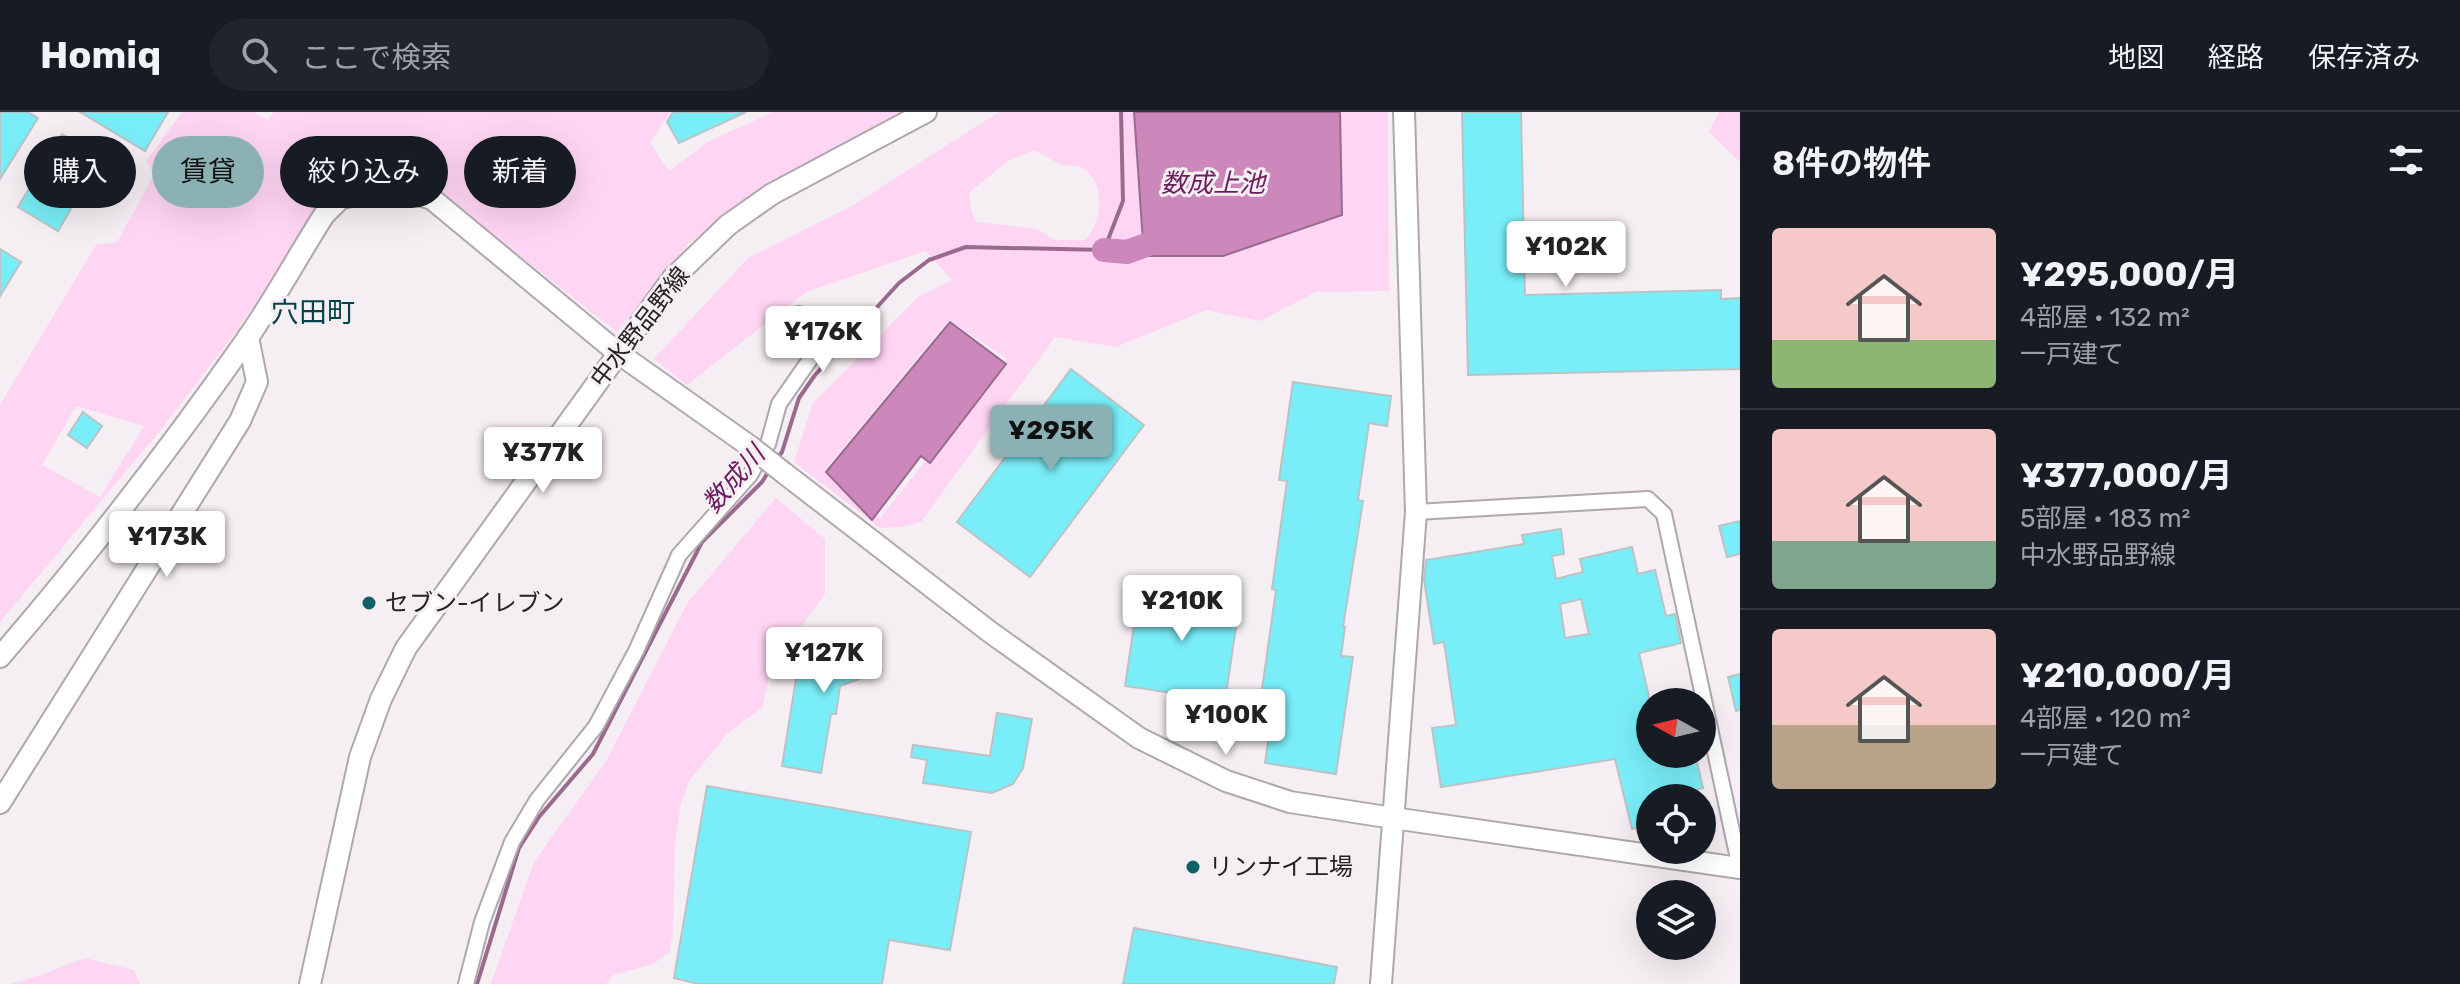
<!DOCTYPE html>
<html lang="ja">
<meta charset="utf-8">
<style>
:root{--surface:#171b24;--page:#20242c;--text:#f1f3f6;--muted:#9ea1a6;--line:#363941;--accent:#8cb1b5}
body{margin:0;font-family:Rubik,"Noto Sans JP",sans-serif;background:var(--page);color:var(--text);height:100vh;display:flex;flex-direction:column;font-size:30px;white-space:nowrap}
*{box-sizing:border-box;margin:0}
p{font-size:26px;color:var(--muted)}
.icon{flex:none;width:44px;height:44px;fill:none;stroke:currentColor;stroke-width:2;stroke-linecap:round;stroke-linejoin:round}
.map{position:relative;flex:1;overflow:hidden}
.sheet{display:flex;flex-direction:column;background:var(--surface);width:720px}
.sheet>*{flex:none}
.top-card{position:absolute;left:24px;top:24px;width:760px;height:72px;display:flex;gap:16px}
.needle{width:52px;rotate:278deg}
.fabs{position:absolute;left:1636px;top:576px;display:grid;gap:16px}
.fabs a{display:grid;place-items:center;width:80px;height:80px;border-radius:50%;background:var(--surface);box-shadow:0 8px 32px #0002;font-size:40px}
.price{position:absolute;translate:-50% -68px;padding:0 18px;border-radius:8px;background:#fff;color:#222;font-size:26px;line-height:52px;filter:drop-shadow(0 2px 4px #0008)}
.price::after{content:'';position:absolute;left:50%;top:48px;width:24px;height:18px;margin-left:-12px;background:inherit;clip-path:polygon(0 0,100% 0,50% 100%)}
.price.on{background:var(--accent);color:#111}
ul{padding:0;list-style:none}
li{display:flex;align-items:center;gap:24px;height:200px;padding:0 32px}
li+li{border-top:2px solid var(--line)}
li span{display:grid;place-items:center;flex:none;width:224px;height:160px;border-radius:8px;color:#555}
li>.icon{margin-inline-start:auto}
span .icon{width:96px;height:96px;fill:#fffc;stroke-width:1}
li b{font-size:34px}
h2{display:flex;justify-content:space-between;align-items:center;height:96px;padding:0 32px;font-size:34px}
.chip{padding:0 28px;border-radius:36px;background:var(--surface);box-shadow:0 8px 32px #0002;font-size:28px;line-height:72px}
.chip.on{background:var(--accent);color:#111}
header{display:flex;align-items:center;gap:48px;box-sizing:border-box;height:112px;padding:0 40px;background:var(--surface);border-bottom:2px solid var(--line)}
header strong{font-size:38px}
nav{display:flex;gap:44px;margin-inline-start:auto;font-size:28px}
.search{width:560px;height:72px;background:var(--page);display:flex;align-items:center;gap:20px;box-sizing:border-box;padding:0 28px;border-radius:44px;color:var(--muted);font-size:30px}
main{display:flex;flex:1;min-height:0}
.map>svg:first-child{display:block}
.green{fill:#fed5f3;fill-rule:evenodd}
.water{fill:#c8b;stroke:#9a698e;stroke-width:2}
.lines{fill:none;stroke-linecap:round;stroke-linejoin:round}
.stream{stroke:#9a698e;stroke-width:4}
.river{stroke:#c8b;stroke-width:24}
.building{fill:#79eef8;stroke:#bbc3c4;stroke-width:2;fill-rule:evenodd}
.street-casing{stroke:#aea8ac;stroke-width:18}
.secondary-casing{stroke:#aea8ac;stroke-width:24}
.street{stroke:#fff;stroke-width:14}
.secondary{stroke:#fff;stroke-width:20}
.secondary-bridge-casing{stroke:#aea8ac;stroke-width:24;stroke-linecap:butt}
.secondary-bridge{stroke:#fff;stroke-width:20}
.poi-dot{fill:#106166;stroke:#f5eef3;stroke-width:3}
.labels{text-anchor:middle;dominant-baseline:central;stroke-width:6;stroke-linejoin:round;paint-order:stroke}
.street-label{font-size:24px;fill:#242224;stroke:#f5eef3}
.poi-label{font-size:24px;fill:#242224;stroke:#f5eef3;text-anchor:start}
.water-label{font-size:26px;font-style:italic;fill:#6c1b5d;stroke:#f5eef3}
.quarter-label{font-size:28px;fill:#004247;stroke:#f5eef3}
</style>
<header>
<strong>Homiq</strong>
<div class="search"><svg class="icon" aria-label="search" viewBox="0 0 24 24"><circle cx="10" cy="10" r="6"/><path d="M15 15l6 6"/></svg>ここで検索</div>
<nav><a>地図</a><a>経路</a><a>保存済み</a></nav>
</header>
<main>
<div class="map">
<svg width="1740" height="872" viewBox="0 0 1740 872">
<rect width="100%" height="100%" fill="#f5eef3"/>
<g class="green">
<path d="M182,0H254L268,8L274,0H670L650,31L669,59L709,29L774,0H901L754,81L688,132L617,220L432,75L375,61L331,84L232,225L163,315L0,510V293L96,133L117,130L154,63L146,49ZM76,294L144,314L100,385L42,353Z"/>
<path d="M999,0H1134L1144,144L1341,103L1340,0H1388L1389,179L1316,180L1260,209L1206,198L1116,235L1055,225L921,410L901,415L880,416L794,350L813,291L918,185L952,168L926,139L806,180L687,273L654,247L748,146L855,92ZM1035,38C1044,43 1054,50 1063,53C1069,54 1077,53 1082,56C1107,70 1102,110 1085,128H1054L1037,117L977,110L972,101L969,81L1009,48ZM949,208L1007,247L880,406L824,359Z"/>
<polygon points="1719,0 1740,0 1740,50 1709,20"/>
<polygon points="776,386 825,427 825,482 771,555 762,596 727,622 689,669 681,691 675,730 673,821 669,841 651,853 613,863 606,872 491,872 534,750 606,649 688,490"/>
<polygon points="85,846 134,858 140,872 9,872 33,866"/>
</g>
<g class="water">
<polygon points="1134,0 1340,0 1342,103 1223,144 1144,144"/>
<polygon points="950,210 1006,252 930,351 921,344 872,408 826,360"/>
</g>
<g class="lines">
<g class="stream">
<polyline points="777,347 782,340 799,286 815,263 899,171 929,148 966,135 1104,138 1123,89 1121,0"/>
<polyline points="477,872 519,736 539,705 593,642 702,430 762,370 770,357"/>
</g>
<polyline class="river" points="1104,138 1127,140 1168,125"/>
</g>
<g class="building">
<polygon points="0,0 28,0 38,6 0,67"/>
<polygon points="80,0 168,0 145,39"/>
<polygon points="673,0 746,0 679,31 667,10"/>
<polygon points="1462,0 1521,0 1525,183 1721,178 1721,187 1740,186 1740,257 1468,263"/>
<polygon points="62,22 101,45 58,119 18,95"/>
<polygon points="0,137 21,150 0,184"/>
<polygon points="1071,257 1144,313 1030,465 957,410"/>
<polygon points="1293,270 1391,284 1387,314 1369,311 1358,388 1363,389 1343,515 1345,515 1341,544 1353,545 1336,662 1265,651 1274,587 1261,585 1276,478 1272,477 1287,369 1279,368"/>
<polygon points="83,300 102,314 87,336 68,323"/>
<polygon points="1740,409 1740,442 1727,445 1719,414"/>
<path d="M1561,417L1564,442L1552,444L1556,467L1583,460L1580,447L1632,435L1638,462L1655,458L1666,504L1675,502L1681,531L1639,541L1650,589V642H1695L1703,676L1661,686H1650V712L1632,717L1615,647L1441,675L1432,616L1456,613L1444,530L1434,532L1424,468L1426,448L1524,432L1522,423ZM1581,487L1589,522L1565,526L1560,492Z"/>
<polygon points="1140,473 1240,488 1225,589 1125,574"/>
<polygon points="867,517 882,559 840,574 836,602 831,602 821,661 782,654 800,542"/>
<polygon points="1740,562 1740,598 1736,599 1728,565"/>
<polygon points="997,601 1032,607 1023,656 1013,672 992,681 923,671 927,648 911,645 913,633 990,644"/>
<polygon points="707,674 971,720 950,838 889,828 882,872 699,872 674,866"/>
<polygon points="1134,816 1337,855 1334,872 1123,872"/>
</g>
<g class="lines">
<g class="street-casing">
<g id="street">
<polyline points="1416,400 1648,387 1664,402 1740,756"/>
<polyline points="466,872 482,810 512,730 537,688 596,614 636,539 679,443 750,363 768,332 779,292 818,236 820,224 799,202"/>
</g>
</g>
<g class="secondary-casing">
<g id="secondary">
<polyline points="784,361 990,520 1139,626 1226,669 1290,690 1393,706 1740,756"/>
<path d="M0,545C87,444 170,337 247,227C274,188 298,144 324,103L340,87L377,77L408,80L432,87L618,241L751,335"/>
<polyline points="0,691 240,309 257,270 248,225"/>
<polyline points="310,872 360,645 381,587 406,536 672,167 728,113 772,82 926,0"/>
<polyline points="1381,872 1416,400 1404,0"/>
</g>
</g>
<use href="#street" class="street"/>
<use href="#secondary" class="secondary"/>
<g class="secondary-bridge-casing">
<polyline id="secondary-bridge" points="751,335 784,361"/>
</g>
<use href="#secondary-bridge" class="secondary-bridge"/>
</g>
<g class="poi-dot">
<circle cx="369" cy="491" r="8"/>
<circle cx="1193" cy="755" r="8"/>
</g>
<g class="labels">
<g class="street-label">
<text transform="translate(640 215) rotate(-52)">中水野品野線</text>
</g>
<g class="poi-label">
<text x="385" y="491">セブン-イレブン</text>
<text x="1209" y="755">リンナイ工場</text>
</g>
<g class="water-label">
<text x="1213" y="71">数成上池</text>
<text transform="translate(734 367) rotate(-49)">数成川</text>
</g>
<g class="quarter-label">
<text x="313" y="200">穴田町</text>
</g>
</g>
</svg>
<div class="fabs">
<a><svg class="needle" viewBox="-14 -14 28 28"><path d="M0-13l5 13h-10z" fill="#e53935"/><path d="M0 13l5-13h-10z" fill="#9ea1a6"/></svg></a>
<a><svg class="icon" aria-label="locate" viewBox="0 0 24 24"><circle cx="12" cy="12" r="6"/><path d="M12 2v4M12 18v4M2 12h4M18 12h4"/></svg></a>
<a><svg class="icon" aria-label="layers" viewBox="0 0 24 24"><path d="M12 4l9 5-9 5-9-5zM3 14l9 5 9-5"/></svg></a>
</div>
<b class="price" style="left:1566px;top:177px">¥102K</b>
<b class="price" style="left:823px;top:262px">¥176K</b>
<b class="price on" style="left:1051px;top:361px">¥295K</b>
<b class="price" style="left:543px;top:383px">¥377K</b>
<b class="price" style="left:167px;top:467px">¥173K</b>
<b class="price" style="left:1182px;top:531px">¥210K</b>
<b class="price" style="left:824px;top:583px">¥127K</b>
<b class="price" style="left:1226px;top:645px">¥100K</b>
<div class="top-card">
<a class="chip">購入</a>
<a class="chip on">賃貸</a>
<a class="chip">絞り込み</a>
<a class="chip">新着</a>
</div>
</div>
<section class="sheet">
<h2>8件の物件<svg class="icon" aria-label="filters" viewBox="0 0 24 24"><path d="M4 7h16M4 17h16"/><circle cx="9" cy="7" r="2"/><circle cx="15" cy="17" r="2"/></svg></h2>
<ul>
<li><span style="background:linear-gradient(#f6c9c9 70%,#8fb573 0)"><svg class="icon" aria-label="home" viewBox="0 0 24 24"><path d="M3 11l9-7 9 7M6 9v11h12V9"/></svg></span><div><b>¥295,000/月</b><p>4部屋 · 132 m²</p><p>一戸建て</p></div></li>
<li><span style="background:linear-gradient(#f6c9c9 70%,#7fa58c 0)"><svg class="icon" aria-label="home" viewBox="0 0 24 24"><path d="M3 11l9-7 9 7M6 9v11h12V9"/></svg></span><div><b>¥377,000/月</b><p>5部屋 · 183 m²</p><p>中水野品野線</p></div></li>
<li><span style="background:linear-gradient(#f6c9c9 60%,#b9a48a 0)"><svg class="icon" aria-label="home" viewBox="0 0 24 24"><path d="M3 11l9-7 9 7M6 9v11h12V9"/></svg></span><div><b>¥210,000/月</b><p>4部屋 · 120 m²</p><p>一戸建て</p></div></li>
</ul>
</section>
</main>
